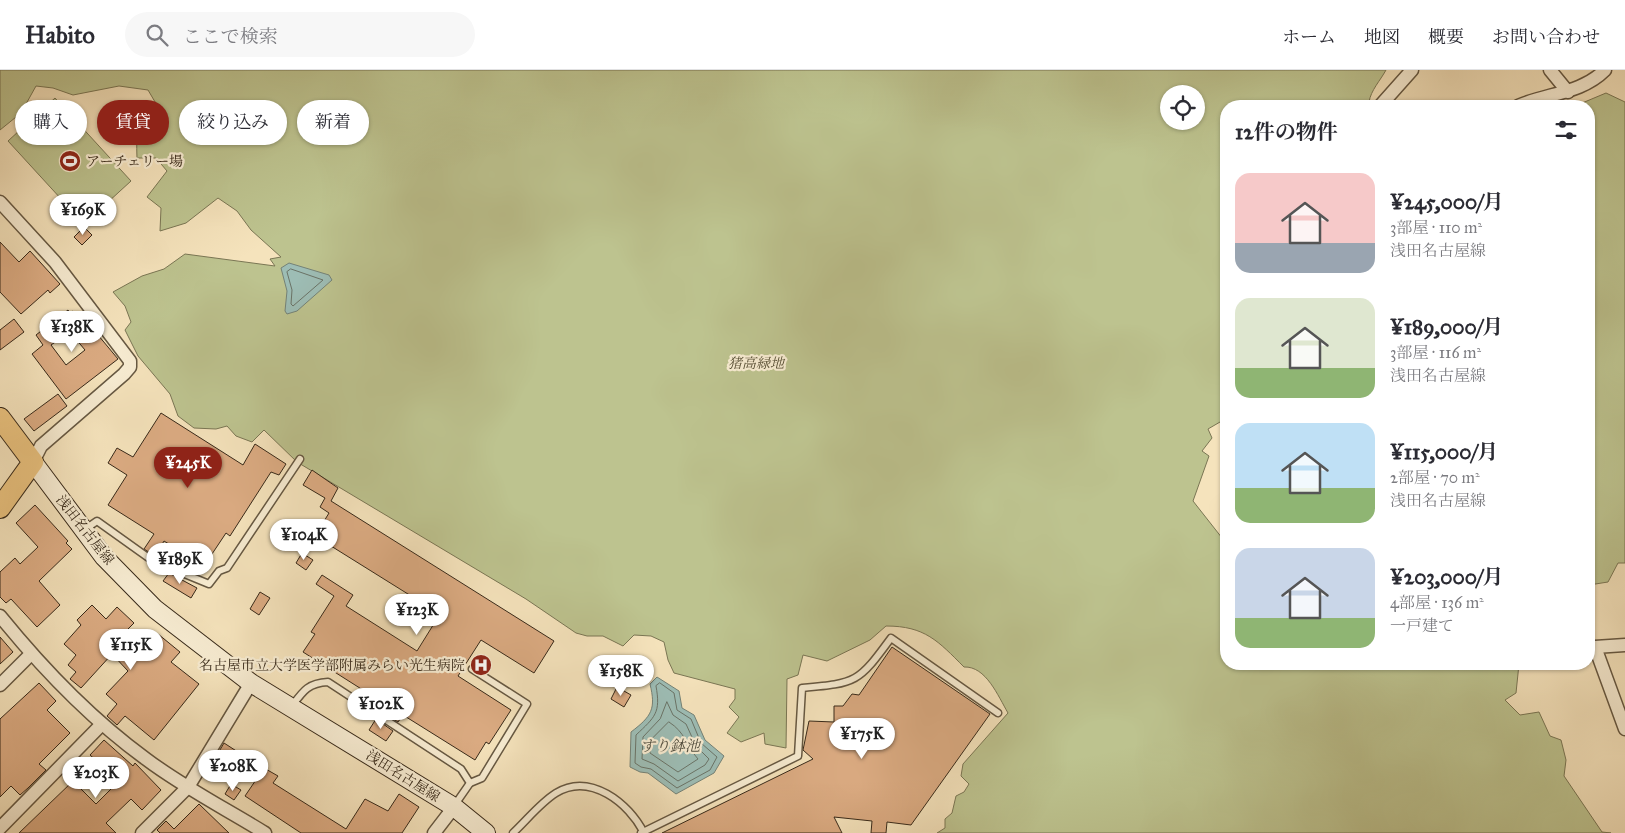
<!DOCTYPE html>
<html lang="ja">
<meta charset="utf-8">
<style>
:root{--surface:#fff;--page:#f7f7f7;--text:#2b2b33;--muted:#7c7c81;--line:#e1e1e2;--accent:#8f2418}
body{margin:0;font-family:"IM FELL Great Primer","Noto Serif JP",serif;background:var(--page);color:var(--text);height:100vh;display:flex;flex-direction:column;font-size:19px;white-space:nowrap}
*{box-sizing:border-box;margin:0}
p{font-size:16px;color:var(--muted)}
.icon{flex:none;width:28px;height:28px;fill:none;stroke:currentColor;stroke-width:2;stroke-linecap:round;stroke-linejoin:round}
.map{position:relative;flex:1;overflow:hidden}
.drawer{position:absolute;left:1220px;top:30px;width:375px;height:570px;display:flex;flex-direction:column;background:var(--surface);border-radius:20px;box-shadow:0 1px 4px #0004}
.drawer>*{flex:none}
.hud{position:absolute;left:15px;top:30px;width:475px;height:45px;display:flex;gap:10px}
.controls{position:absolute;left:1160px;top:15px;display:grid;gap:10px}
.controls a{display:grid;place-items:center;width:45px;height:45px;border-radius:50%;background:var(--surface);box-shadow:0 1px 4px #0004;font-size:25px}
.price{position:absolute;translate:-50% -42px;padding:0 11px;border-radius:18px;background:#fff;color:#222;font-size:16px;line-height:32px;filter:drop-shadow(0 1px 2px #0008)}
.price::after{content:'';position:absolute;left:50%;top:30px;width:15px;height:11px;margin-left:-8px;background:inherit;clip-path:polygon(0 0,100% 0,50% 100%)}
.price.active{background:var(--accent);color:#fff}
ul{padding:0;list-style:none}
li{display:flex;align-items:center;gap:15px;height:125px;padding:0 15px}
li span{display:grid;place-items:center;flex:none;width:140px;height:100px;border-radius:15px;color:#555}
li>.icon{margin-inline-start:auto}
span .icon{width:60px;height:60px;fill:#fffc;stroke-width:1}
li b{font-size:21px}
h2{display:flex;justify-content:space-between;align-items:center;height:60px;padding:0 15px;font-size:21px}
.tag{padding:0 18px;border-radius:22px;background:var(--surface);box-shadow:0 1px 4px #0004;font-size:18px;line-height:45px}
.tag.active{background:var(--accent);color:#fff}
header{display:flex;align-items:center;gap:30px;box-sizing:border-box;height:70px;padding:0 25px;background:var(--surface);border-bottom:1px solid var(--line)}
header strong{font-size:24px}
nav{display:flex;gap:28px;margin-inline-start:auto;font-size:18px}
.search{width:350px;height:45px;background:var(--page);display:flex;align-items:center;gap:12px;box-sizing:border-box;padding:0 18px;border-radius:28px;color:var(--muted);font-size:19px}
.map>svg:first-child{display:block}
.green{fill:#bdc38f;stroke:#7a7654;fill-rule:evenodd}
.water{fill:#9dbdb5;stroke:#748277}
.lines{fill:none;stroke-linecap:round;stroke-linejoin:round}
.shore{stroke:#6a7367;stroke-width:1}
.building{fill:#dbab82;stroke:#372919;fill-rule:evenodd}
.lane-casing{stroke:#665842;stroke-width:9}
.street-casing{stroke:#665842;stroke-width:15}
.secondary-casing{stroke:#372919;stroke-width:20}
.primary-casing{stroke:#372919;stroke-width:22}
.lane{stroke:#f8edd3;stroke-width:6}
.street{stroke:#f8edd3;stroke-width:12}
.secondary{stroke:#f8edd3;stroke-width:18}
.primary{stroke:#eac27e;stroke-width:20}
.labels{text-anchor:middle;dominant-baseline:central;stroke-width:4.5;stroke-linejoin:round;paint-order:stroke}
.poi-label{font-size:14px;fill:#372919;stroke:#f8edd3;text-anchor:start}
.park-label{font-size:14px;font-style:italic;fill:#585036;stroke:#f8edd3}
.street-label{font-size:14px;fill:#372919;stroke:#f8edd3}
.water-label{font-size:15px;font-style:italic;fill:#504e40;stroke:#f8edd3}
</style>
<header>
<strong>Habito</strong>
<div class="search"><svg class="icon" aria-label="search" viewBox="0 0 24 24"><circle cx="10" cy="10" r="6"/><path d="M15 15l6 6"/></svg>ここで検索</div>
<nav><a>ホーム</a><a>地図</a><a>概要</a><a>お問い合わせ</a></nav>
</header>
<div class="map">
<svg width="1625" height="763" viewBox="0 0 1625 763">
<rect width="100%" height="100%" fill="#f5e3bc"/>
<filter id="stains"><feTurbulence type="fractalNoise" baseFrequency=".004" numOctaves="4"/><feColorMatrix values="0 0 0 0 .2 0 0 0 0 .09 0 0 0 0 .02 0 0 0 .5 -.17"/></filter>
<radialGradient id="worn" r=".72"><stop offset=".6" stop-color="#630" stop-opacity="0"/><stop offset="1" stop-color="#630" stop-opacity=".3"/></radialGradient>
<g class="green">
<path d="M0,0H1386C1380,11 1371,20 1369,32L1358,36H1226V354L1220,352L1208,359L1212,368L1202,381L1209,386L1193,431L1226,473V594H1519L1516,623L1505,630L1520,645L1539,642L1550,666L1561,670L1566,690L1564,706L1602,762L1611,763H937L945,758V749L952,743L956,726L964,722L969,714L961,706L963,694L1008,643C998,626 986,596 964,597C938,571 925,556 886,556L870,570L827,591L803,585L798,605L787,609L786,678L765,674L764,663L741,672L727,663L739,647L729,637L735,629V619L674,603L668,590L664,572L651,566L634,565L623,576L603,566H587L576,563L526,529L297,392L264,360L252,372L236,366L227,356L216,359L194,358L178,346L170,324L138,286L125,260L131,252L125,236L113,222L142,206L164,199L185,184L275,196L270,189L281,187L251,160L237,141L218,128L186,153L160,161L161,138L147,127L167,101L156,88H137C136,60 137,55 158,37L148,20L119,16L73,25L53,18L36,16L21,43L0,60ZM1169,24H1196V51H1169Z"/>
<polygon points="1606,23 1625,32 1625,493 1618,493 1608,512 1589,515 1589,36 1575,36"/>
<polygon points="55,28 131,111 84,154 8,71"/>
</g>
<g class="water">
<polygon points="289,193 329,205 332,210 297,241 287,244 285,241 287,221 281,198"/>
<path d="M657,607L679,621L682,638L694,645L705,670L724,686L714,703L676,724L648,703L640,702L630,697L631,662C652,646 656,639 650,614Z"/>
</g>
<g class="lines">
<g class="shore">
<polygon points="291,199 323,210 293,236 291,234 292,220 287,202"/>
<path d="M660,613L674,623L677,640L691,649L701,673L717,687L710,700L677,718L651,699L641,697L635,693L636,665C655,647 661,643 656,616Z"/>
<polygon points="667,632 673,645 686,654 696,676 709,689 705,695 678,711 654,694 642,689 643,667 660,649"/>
<path d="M669,652C686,663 685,674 698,689L678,702L650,683V671Z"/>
</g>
</g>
<g class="building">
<polygon points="84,157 92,165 82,175 74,167"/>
<polygon points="0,172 19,192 30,181 60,214 50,223 48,220 21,244 0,222"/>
<path d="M68,240L70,243L73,241L84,256L88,253L118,289L66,329L32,284L43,275L36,265ZM70,262L85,280L66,295L51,275Z"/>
<polygon points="14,249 24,262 0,280 0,260"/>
<polygon points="58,324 67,336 34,361 24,349"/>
<polygon points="161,343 243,395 255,374 286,394 279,405 271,402 230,466 226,463 204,496 164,471 155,486 144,479 154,464 108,435 127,405 108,393 117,378 133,387"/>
<polygon points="312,400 338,418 331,431 554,571 534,603 481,570 458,606 511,640 489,674 486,672 475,690 403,645 398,652 381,641 385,634 303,582 315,564 311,562 334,526 316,514 322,505 353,525 346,536 417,581 440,544 315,466 329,443 320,437 325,428 303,415"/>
<polygon points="35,435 68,471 66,473 72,479 39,511 60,535 37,557 11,529 6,533 0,527 0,502 15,488 20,494 38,477 16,453"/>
<polygon points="302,483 313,490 306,500 296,493"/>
<polygon points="169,503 197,518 191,528 163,511"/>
<polygon points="260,522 270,528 259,545 250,539"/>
<polygon points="92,535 106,549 117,537 134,553 123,564 142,583 158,564 180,582 171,592 199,614 154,670 125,646 117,655 107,646 117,634 106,624 128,601 112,584 81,618 70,609 76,602 68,595 76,585 64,574 81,555 77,550"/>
<polygon points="0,567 13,582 0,594"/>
<polygon points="892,577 990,644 911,755 887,752 886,763 871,763 872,751 834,747 842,763 662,763 813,689 803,680 809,651 834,652 834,636 843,636 852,624 859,625"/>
<polygon points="39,613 56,631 47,640 70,663 39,694 46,700 28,718 20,725 11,716 0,727 0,649"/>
<polygon points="617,617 631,625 624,637 611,629"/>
<polygon points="376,649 393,661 386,671 369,660"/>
<polygon points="104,670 133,696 135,693 161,720 142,740 131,729 106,753 116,763 19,763 73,711 96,734 119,711 90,685"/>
<polygon points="224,673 241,684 226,708 210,697"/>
<polygon points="264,698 278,706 273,713 346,759 365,729 388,741 399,724 419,737 402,763 301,763 245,726"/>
<polygon points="231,714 241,720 234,730 225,724"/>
<polygon points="199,734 229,763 160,763 157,760 166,751 174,759"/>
</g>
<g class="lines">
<g class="lane-casing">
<g id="lane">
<polyline points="84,460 97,451 153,491 209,514 219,501 227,498 300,389"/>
<path d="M292,636C303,621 308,613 328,612L461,699L470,713L454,736"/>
<polyline points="470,713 482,708 527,634 472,599"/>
<path d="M513,763C527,750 540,733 556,723C590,702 629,733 644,763"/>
<path d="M641,763L798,686L802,618C857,613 858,613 891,568L998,643"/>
</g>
</g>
<g class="street-casing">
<g id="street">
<polyline points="1550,0 1568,22"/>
<polyline points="1380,36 1412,0"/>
<path d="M1518,36C1547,23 1581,24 1605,0"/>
<polyline points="0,132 55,192 130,291 130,297 124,304 41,376 33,392"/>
<path d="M0,546C43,599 91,649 146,689C183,717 226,739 265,763"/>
<polyline points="1625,575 1595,577 1625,659"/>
<polyline points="0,615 31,584"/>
<polyline points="0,758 102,654"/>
<polyline points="142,763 188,717 251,613"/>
<polyline points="434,763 454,737"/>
</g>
</g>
<g class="secondary-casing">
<polyline id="secondary" points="33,392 104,487 155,539 251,613 454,737 486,763"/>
</g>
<g class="primary-casing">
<polyline id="primary" points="0,348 33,392 0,438"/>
</g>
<use href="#lane" class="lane"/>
<use href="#street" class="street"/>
<use href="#secondary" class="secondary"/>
<use href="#primary" class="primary"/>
</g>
<defs>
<g id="stadium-disc" transform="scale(1.125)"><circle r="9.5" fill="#8f2418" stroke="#f8edd3"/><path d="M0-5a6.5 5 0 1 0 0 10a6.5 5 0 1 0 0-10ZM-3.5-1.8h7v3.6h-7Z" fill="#fff"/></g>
<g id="hospital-disc" transform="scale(1.125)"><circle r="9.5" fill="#8f2418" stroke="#f8edd3"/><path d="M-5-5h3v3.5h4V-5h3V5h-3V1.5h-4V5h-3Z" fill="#fff"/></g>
</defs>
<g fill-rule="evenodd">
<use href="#stadium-disc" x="70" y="91"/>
<use href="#hospital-disc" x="481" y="595"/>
</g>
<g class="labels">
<g class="poi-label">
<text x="86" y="91">アーチェリー場</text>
<text x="465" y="595" text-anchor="end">名古屋市立大学医学部附属みらい光生病院</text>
</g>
<g class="park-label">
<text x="756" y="293">猪高緑地</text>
</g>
<g class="street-label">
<text transform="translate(85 460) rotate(52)">浅田名古屋線</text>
<text transform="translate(403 706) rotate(32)">浅田名古屋線</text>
</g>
<g class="water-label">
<text x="670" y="676">すり鉢池</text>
</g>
</g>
<rect width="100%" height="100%" filter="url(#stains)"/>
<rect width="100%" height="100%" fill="url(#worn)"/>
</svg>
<div class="controls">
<a><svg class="icon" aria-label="locate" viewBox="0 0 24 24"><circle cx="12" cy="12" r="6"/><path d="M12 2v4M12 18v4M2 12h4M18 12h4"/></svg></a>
</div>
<b class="price" style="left:83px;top:166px">¥169K</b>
<b class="price" style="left:72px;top:283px">¥138K</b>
<b class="price active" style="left:188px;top:419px">¥245K</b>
<b class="price" style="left:304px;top:491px">¥104K</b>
<b class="price" style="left:180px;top:515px">¥189K</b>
<b class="price" style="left:417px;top:566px">¥123K</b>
<b class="price" style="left:131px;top:601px">¥115K</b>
<b class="price" style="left:621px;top:627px">¥158K</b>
<b class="price" style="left:381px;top:660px">¥102K</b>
<b class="price" style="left:862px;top:690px">¥175K</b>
<b class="price" style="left:233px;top:722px">¥208K</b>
<b class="price" style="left:96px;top:729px">¥203K</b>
<div class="hud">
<a class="tag">購入</a>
<a class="tag active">賃貸</a>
<a class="tag">絞り込み</a>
<a class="tag">新着</a>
</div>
<section class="drawer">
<h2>12件の物件<svg class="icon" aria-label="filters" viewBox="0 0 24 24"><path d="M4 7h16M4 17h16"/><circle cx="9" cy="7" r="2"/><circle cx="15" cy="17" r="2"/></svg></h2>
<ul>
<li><span style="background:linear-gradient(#f6c9c9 70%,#9aa5b1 0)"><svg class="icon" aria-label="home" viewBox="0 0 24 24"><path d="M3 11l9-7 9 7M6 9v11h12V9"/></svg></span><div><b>¥245,000/月</b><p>3部屋 · 110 m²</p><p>浅田名古屋線</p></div></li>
<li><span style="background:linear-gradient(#dfe7d0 70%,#8fb573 0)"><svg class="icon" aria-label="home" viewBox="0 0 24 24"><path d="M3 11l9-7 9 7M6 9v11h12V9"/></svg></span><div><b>¥189,000/月</b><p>3部屋 · 116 m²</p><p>浅田名古屋線</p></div></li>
<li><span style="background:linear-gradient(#bfe0f5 65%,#8fb573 0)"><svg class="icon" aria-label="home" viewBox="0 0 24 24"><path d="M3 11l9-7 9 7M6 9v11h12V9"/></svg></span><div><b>¥115,000/月</b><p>2部屋 · 70 m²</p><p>浅田名古屋線</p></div></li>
<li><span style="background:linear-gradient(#c9d6e8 70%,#8fb573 0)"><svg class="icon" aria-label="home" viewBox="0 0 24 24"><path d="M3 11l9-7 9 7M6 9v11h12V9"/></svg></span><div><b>¥203,000/月</b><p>4部屋 · 136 m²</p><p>一戸建て</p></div></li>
</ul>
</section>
</div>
